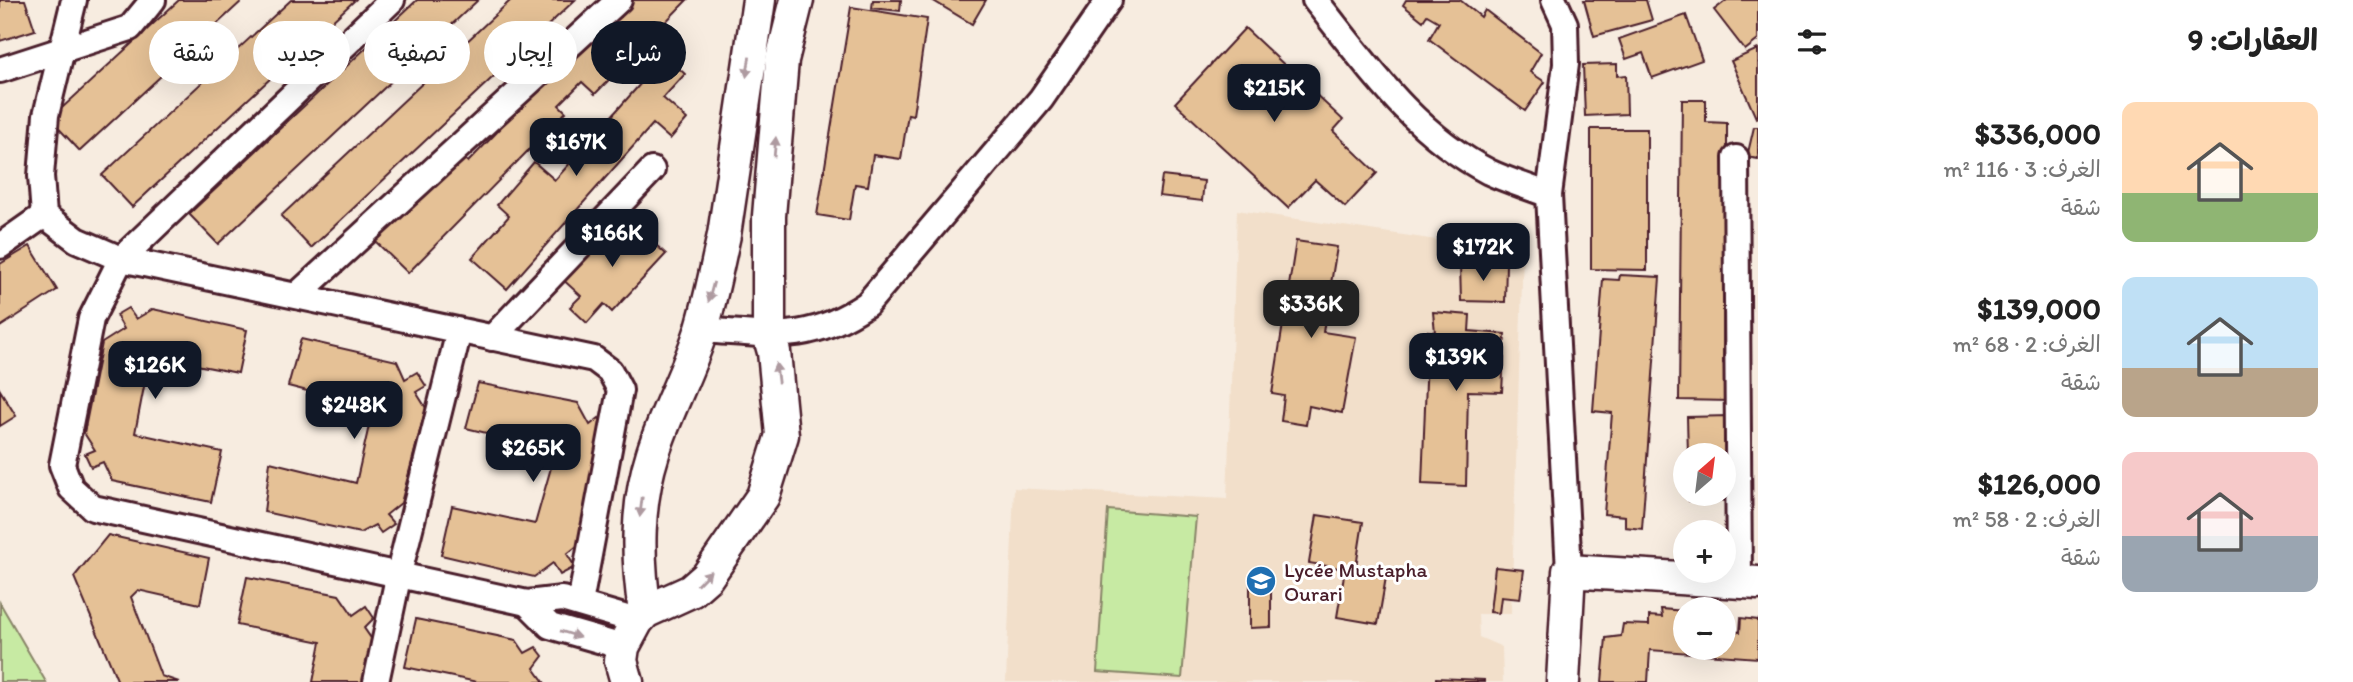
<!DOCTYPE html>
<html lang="ar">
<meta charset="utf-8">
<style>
:root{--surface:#fff;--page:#f6f6f6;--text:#222;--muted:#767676;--accent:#111827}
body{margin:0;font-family:Itim,"Playpen Sans Arabic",sans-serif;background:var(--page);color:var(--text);direction:rtl;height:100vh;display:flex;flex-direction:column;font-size:26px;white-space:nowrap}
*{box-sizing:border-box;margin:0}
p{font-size:23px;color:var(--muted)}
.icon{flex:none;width:38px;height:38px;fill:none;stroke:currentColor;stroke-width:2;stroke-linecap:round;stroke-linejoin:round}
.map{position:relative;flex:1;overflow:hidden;direction:ltr}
.side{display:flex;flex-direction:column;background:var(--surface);width:595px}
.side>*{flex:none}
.hud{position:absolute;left:21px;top:21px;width:665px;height:63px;direction:rtl;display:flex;gap:14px}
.needle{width:46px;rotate:28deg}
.buttons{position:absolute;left:1673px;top:443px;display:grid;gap:14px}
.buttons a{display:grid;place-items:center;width:63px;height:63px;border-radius:50%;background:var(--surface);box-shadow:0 7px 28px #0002;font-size:35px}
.price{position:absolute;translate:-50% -60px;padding:0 16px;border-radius:14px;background:var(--accent);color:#fff;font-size:23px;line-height:46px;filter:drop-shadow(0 2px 4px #0008)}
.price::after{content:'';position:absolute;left:50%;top:42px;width:21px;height:16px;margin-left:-10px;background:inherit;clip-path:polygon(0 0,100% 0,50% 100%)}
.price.selected{background:#222;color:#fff}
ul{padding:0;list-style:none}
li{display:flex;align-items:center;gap:21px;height:175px;padding:0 35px}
li span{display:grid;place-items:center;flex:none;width:196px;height:140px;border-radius:14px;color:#555}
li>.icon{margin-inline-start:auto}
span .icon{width:84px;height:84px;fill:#fffc;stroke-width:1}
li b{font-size:30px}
h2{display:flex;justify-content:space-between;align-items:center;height:84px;padding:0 35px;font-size:30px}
.chip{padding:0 24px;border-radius:32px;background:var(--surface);box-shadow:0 7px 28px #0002;font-size:24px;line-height:63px}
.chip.selected{background:var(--accent);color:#fff}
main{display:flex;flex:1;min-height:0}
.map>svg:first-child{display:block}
.built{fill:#f2dfca}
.green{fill:#c7eaa3;stroke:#888467;stroke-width:2}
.building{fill:#e5c196;stroke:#4a1f2b;stroke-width:2}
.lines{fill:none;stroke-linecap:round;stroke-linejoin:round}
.minor-casing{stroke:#4a1f2b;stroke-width:30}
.tertiary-casing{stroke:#4a1f2b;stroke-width:37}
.minor{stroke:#fff;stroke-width:24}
.tertiary{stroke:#fff;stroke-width:32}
.oneway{fill:#ae9aa0}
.labels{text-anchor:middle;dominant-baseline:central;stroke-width:6;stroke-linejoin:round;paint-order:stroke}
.poi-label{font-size:21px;fill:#4a1f2b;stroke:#fff;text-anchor:start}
</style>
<main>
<section class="side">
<h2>العقارات: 9<svg class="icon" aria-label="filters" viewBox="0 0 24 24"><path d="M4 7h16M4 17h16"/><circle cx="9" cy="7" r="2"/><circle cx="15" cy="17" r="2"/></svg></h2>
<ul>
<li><span style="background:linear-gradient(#ffd9b3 65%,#8fb573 0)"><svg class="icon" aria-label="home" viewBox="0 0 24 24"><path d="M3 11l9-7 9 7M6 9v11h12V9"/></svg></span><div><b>$336,000</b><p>الغرف: 3 · 116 m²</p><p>شقة</p></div></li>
<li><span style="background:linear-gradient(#bfe0f5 65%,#b9a48a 0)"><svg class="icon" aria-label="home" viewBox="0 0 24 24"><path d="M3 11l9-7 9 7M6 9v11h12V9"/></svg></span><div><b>$139,000</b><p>الغرف: 2 · 68 m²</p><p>شقة</p></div></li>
<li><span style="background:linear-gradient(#f6c9c9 60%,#9aa5b1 0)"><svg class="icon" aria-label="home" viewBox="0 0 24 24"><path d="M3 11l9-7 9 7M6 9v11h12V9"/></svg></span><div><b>$126,000</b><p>الغرف: 2 · 58 m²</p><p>شقة</p></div></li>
</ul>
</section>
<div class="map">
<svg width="1758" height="682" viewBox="0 0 1758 682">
<rect width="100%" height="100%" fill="#f7ece0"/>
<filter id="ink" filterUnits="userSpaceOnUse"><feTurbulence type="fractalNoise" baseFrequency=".0143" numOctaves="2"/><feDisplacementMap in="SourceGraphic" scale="14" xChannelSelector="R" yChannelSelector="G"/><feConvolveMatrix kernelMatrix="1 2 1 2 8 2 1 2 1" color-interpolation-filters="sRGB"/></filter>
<g filter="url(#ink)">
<polygon class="built" points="1237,210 1523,253 1511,614 1478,614 1479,637 1502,647 1503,682 1006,682 1014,488 1227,499"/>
<g class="green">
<polygon points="1108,510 1196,517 1182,678 1097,672"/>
<polygon points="0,603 46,682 0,682"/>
</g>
<g class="building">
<polygon points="0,0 25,0 35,30 0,41"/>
<polygon points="179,0 243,0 80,151 50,119"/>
<polygon points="291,0 355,0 132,207 102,175"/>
<polygon points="417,0 478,0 218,244 189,214"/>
<polygon points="511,0 575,0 311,248 281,216"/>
<polygon points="625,0 687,0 595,94 582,82 559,105 566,112 408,273 375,241 459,154 468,162 500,129 491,120"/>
<polygon points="873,0 901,0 900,11 872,8"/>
<polygon points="932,0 986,0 972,24"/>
<polygon points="1406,0 1460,0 1481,17 1485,10 1541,53 1530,72 1545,82 1525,111 1429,39 1439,22 1427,15 1423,21 1403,5"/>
<polygon points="1584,0 1646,0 1652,20 1594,36"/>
<polygon points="1727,0 1758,0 1758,40 1745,50 1714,10"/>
<polygon points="851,7 927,19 913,115 908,114 901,159 873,155 868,186 855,184 849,220 817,215"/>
<polygon points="1686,15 1702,60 1652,78 1643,53 1626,59 1619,39"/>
<polygon points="1245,28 1343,120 1333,131 1377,173 1345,207 1315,180 1288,208 1175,103"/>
<polygon points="1758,49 1758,117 1756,118 1731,61"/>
<polygon points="665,56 685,74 663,98 687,119 670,139 653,124 507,289 472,258 509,216 497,205 534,162 555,180"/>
<polygon points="1617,64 1617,76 1626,75 1627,114 1585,116 1583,65"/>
<polygon points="1682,100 1706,100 1706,122 1727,123 1727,155 1724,154 1723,363 1731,362 1731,401 1679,400"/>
<polygon points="1754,127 1758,127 1758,159 1747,157"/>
<polygon points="1591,129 1647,129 1647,270 1591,269"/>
<polygon points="1162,176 1204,181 1202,201 1159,196"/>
<polygon points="624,216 666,254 612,312 604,304 587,323 570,307 581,296 560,277 581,256 584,259"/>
<polygon points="1296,241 1337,247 1323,332 1356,337 1342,413 1309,406 1306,425 1281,421 1284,396 1272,394"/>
<polygon points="30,246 57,290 0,327 0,264"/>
<polygon points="1460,264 1506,264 1505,302 1461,301"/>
<polygon points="1620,275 1660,277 1642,529 1625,527 1625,516 1604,514 1612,413 1593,411 1603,279 1619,280"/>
<polygon points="128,308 136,319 153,309 247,330 238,373 150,356 135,433 222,452 211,502 112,481 103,462 91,467 85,454 95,450 84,433 102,343 124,329 116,315"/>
<polygon points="1433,312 1470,315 1469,331 1505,334 1502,392 1468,391 1466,486 1422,484 1428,331 1435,332"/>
<polygon points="301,339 397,361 405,379 417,372 426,386 416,392 426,408 401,503 386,515 394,524 381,533 375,525 360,533 264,512 270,462 356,483 373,408 288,386"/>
<polygon points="478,383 578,403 590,425 599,418 608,430 598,437 607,450 582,542 567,554 575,567 560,575 553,563 534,577 441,555 452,506 535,524 556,450 466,428"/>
<polygon points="0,390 16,416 0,426"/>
<polygon points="1728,416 1730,500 1689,501 1689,494 1724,494 1724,455 1688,455 1687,417"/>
<polygon points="1317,515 1363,522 1355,573 1386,577 1378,624 1337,617 1345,569 1309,563"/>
<polygon points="108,535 209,558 200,604 138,590 131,597 161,676 179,682 118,682 74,577"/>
<polygon points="1495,567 1524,570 1520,599 1501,597 1499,613 1490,612"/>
<polygon points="247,577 339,595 353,615 366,606 374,618 364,628 375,644 367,682 313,682 321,642 237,625"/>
<polygon points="1250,583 1271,583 1271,627 1250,628"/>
<polygon points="1661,609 1685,611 1685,648 1724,648 1724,616 1728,617 1728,630 1740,632 1741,618 1758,620 1758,658 1650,650 1648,682 1602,682 1606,638 1621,636 1623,624 1649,625 1649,616 1662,617"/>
<polygon points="416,619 516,640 525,653 536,647 543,656 534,668 544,682 477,682 405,667"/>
<polygon points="1436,678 1484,680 1484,682 1436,682"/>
</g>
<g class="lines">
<g class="minor-casing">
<g id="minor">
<polyline points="74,0 46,115 41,176 44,215 77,240 121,259 594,359 610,371 620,390 580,603"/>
<polyline points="392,0 121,259 91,319 62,465 71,488 93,508 527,603 562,599 637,621"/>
<path d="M1315,0C1367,65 1412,132 1489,172C1508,181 1529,187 1549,195"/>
<polyline points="1554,0 1565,24 1566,64 1549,195 1569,571"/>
<polyline points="0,70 130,28 153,0"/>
<polyline points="1736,158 1739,582"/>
<polyline points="0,246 44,215"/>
<polyline points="297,295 619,0"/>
<path d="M701,330C771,334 806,345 867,304L1041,99L1109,0"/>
<polyline points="492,338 652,170"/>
<polyline points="527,603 550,626 623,647"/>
<polyline points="376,682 399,573 459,331"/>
</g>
</g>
<g class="tertiary-casing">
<g id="tertiary">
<path d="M645,612C637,558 636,506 653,453C666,411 689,371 702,328C711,298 717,266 724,235L759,0"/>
<polyline points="627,682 621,661 623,647 637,621 645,612 691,591 707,577 763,496 782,435 774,352 769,334 769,216 782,60 797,0"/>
<polyline points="1563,682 1569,571 1758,583"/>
</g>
</g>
<use href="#minor" class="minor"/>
<use href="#tertiary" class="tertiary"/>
</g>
<defs><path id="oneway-solid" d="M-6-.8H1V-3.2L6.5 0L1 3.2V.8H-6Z" transform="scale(1.75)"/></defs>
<g class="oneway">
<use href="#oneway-solid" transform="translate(748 67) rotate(99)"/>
<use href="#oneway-solid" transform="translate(775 147) rotate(-85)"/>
<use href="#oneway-solid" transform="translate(711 292) rotate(105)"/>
<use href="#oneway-solid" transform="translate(777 373) rotate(-97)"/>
<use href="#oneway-solid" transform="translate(641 507) rotate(97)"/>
<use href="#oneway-solid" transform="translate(704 578) rotate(-46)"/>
<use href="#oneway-solid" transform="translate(570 634) rotate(17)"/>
</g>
</g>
<defs>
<g id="school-disc" transform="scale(1.575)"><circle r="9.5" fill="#1f6fb2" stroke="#fff"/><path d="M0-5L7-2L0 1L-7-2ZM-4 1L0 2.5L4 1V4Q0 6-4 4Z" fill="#fff"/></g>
</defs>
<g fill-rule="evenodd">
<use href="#school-disc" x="1261" y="581"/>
</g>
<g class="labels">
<g class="poi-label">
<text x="1284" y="569">Lycée Mustapha<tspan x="1284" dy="24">Ourari</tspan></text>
</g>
</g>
</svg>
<div class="buttons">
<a><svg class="needle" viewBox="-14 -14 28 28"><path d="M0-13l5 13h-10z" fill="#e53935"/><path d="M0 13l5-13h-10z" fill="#767676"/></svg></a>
<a>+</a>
<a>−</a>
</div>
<b class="price" style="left:1274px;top:124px">$215K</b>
<b class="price" style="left:576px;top:178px">$167K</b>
<b class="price" style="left:612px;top:269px">$166K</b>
<b class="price" style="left:1483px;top:283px">$172K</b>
<b class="price selected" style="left:1311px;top:340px">$336K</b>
<b class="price" style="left:1456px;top:393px">$139K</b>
<b class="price" style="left:155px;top:401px">$126K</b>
<b class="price" style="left:354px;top:441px">$248K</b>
<b class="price" style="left:533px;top:484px">$265K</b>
<div class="hud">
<a class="chip selected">شراء</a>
<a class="chip">إيجار</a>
<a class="chip">تصفية</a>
<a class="chip">جديد</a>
<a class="chip">شقة</a>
</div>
</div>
</main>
